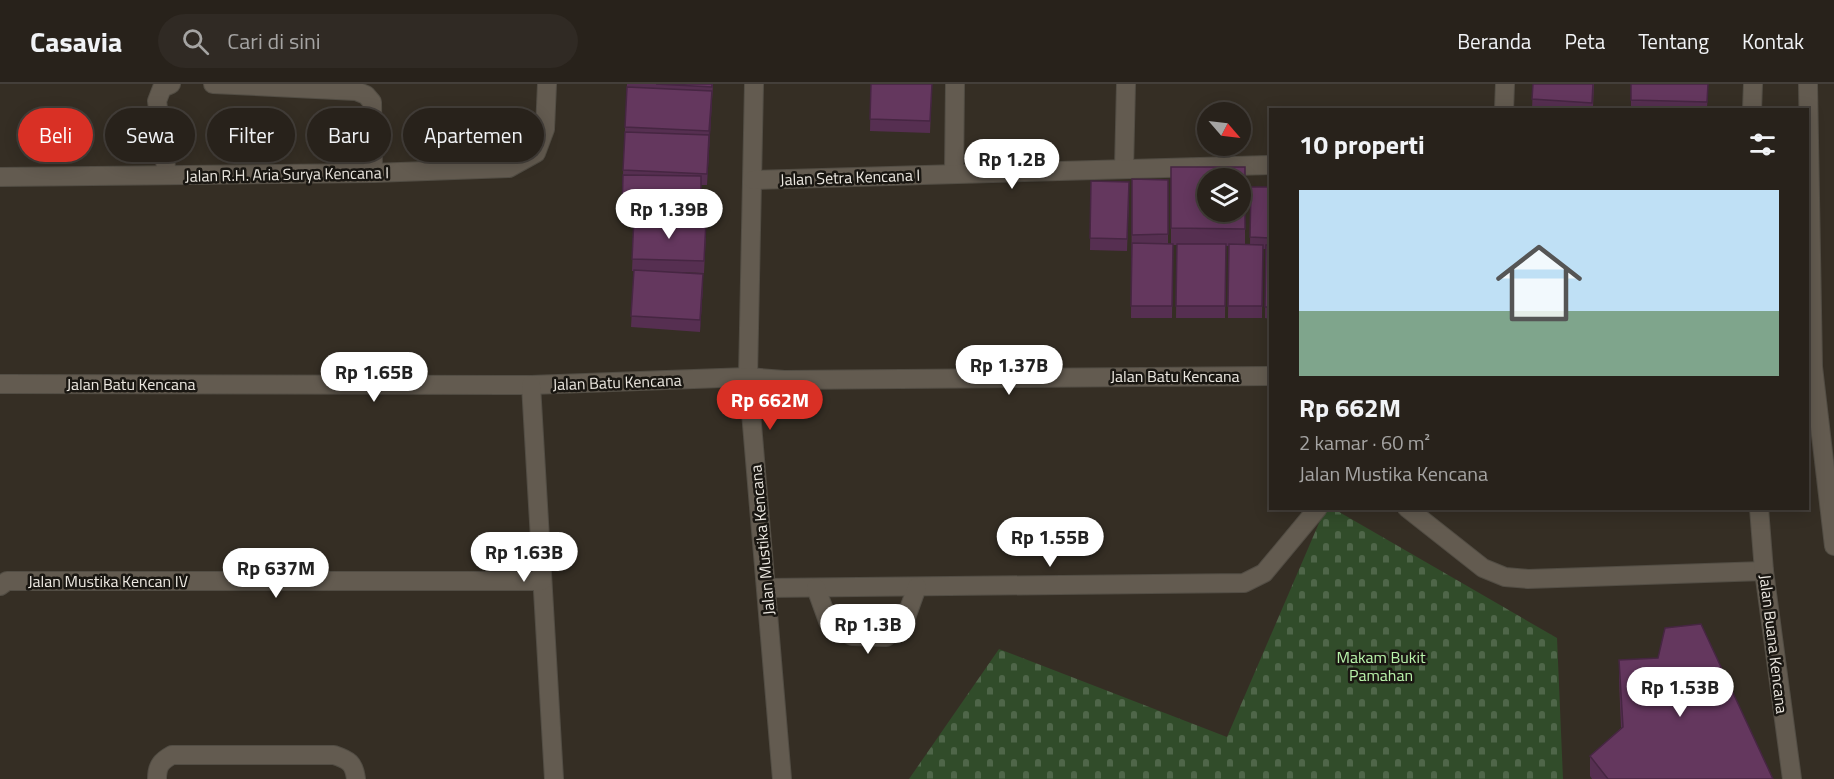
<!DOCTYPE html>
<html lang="id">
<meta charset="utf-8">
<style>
:root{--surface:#28221b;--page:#302a24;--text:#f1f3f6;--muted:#a5a4a3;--line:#443f3a;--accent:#d93025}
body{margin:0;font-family:"Titillium Web",sans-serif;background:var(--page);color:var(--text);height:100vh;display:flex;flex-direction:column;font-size:22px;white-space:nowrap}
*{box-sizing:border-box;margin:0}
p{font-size:20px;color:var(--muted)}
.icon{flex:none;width:33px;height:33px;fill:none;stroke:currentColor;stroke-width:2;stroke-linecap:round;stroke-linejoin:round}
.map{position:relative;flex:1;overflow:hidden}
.sheet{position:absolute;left:1269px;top:24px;width:540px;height:402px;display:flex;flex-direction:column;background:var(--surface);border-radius:0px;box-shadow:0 3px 15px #0003,0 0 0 2px var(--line)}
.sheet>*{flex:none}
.top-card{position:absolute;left:18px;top:24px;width:570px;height:54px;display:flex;gap:12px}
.needle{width:39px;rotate:118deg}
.buttons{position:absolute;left:1197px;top:18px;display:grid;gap:12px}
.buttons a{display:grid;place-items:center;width:54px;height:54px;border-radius:50%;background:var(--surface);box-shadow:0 3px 15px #0003,0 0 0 2px var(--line);font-size:30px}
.price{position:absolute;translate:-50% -51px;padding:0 14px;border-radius:21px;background:#fff;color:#222;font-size:20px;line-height:39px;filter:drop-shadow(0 2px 3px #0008)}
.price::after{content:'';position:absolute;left:50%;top:36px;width:18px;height:14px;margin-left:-9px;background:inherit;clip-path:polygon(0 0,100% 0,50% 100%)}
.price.current{background:var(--accent);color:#fff}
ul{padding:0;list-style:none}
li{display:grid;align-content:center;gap:12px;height:318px;padding:0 30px}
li+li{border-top:2px solid var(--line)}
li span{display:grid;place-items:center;height:186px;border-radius:0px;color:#555}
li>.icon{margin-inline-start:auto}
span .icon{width:108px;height:108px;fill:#fffc;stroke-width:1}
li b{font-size:26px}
h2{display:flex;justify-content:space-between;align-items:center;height:72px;padding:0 30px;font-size:26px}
.chip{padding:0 21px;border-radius:27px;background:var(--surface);box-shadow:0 3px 15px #0003,0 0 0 2px var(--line);font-size:21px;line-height:54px}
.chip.current{background:var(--accent);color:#fff}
header{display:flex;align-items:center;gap:36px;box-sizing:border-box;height:84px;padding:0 30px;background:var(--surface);border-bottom:2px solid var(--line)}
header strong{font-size:28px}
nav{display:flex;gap:33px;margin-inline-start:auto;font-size:21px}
.search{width:420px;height:54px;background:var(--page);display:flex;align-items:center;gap:15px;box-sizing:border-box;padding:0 21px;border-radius:33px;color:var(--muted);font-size:22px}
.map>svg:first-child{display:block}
.cemetery{fill:url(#cemetery-stones)}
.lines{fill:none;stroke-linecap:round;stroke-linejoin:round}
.street-casing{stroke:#524d44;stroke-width:20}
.street{stroke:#635b50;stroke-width:18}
.wall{fill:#562f51}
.shaded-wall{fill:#462642}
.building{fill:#64375e;stroke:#462642;stroke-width:1.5;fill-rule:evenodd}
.labels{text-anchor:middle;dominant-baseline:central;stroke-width:5;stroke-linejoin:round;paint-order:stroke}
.street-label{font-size:16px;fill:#ece8e1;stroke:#1a1712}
.park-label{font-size:16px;fill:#b9f4ab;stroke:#1a1712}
</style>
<header>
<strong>Casavia</strong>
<div class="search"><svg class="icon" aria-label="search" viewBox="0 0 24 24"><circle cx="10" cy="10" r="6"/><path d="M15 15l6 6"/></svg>Cari di sini</div>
<nav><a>Beranda</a><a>Peta</a><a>Tentang</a><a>Kontak</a></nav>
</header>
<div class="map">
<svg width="1834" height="695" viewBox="0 0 1834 695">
<defs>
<pattern id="cemetery-stones" width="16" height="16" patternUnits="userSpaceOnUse" patternTransform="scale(1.5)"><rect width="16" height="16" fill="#314c2a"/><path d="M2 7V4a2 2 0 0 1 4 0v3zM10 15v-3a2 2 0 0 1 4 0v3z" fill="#4f6649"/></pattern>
</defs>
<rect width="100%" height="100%" fill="#352e24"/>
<polygon class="cemetery" points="1325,425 1334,425 1557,554 1563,695 909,695 999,565 1227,653"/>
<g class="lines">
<g class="street-casing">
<g id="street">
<polyline points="213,0 356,7 366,11 372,18 373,89"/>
<polyline points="754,0 748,293 782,695"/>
<polyline points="1808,0 1813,283 1834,462"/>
<polyline points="1504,26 1505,0"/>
<polyline points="1752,26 1753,0"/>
<polyline points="1124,85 1126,0"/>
<polyline points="954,90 955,0"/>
<polyline points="167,91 157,17 162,4 171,0"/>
<polyline points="0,93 373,89 509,84 536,69 545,45 547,0"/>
<polyline points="753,96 1270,81"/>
<polyline points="0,300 531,301 748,293 784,296 1270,292"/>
<polyline points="531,301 554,695"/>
<polyline points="1407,424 1483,484 1505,493 1528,495 1764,487"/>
<polyline points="1759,424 1764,487 1792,695"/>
<polyline points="0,502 7,497 542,497"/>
<polyline points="766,504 1244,499 1264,489 1318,424"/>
<polyline points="816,504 828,537 852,552 886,553 904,539 917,503"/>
<path d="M157,695C157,682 161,677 172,671H334C349,676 354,679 356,695"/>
</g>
</g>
<use href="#street" class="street"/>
</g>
<g class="wall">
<polygon points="627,0 713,0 707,101 701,101 701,136 706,148 704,189 676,188 703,202 700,248 631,243 634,187 632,187 634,140 622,140 623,91"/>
<polygon points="871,0 932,0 930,49 870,47"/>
<polygon points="1533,0 1594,0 1593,23 1607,26 1532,26"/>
<polygon points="1631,0 1708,0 1707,26 1631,26"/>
<polygon points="1171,83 1245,83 1245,161 1250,161 1251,103 1270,103 1270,235 1265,234 1266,165 1263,165 1262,234 1228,234 1229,162 1226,162 1225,234 1176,234 1177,161 1173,161 1172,234 1131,234 1132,95 1168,96 1168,160 1171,160"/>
<polygon points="1091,97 1129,110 1127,167 1090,166"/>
<polygon points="1619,576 1773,695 1592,695 1590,692 1590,672 1621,644 1619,596"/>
</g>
<g class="shaded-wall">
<polygon points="712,7 712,19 707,101 709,47"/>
<polygon points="703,190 703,202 700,248 700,236"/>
</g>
<g class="building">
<polygon points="656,0 712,0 712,3"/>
<polygon points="871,0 932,0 930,37 870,35"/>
<polygon points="1533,0 1593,0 1592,19 1532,15"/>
<polygon points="1631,0 1708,0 1707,18 1631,16"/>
<polygon points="627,3 712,7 709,47 625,43"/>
<rect x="1534" y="23" width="73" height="3"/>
<polygon points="625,48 709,51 707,90 623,86"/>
<path d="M1171,83H1245V145L1171,144ZM1208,94H1240V128H1208Z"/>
<polygon points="623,91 701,92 701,129 622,128"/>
<polygon points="1132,95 1168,96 1168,150 1132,151"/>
<polygon points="1091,97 1129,98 1127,155 1090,154"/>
<polygon points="1251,103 1270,103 1270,154 1250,153"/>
<polygon points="634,134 706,137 704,177 632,175"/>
<polygon points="1132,159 1173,160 1172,222 1131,222"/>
<polygon points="1177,160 1226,160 1225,222 1176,222"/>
<polygon points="1229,160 1263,161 1262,222 1228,222"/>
<polygon points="1266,161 1270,161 1270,223 1265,223"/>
<polygon points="634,186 703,190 700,236 631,232"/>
<polygon points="1701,540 1773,695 1608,695 1590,672 1623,643 1619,576 1658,574 1665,544"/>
</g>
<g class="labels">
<g class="street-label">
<text transform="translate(287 90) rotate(-1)">Jalan R.H. Aria Surya Kencana I</text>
<text transform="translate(850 93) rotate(-2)">Jalan Setra Kencana I</text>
<text x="1175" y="292">Jalan Batu Kencana</text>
<text transform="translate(617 298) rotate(-2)">Jalan Batu Kencana</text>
<text x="131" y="300">Jalan Batu Kencana</text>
<text transform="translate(762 456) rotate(-95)">Jalan Mustika Kencana</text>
<text x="108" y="497">Jalan Mustika Kencan IV</text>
<text transform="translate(1774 560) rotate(83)">Jalan Buana Kencana</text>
</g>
<g class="park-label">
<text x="1381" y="573">Makam Bukit<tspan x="1381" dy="18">Pamahan</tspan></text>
</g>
</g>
</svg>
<div class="buttons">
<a><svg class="needle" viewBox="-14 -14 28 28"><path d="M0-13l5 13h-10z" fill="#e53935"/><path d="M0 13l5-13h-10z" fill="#a5a4a3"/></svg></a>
<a><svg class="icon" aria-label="layers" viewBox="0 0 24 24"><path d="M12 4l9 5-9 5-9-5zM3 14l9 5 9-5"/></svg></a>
</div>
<b class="price" style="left:1012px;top:106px">Rp 1.2B</b>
<b class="price" style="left:669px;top:156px">Rp 1.39B</b>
<b class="price" style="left:1009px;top:312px">Rp 1.37B</b>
<b class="price" style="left:374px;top:319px">Rp 1.65B</b>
<b class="price current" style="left:770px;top:347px">Rp 662M</b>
<b class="price" style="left:1050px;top:484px">Rp 1.55B</b>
<b class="price" style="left:524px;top:499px">Rp 1.63B</b>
<b class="price" style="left:276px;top:515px">Rp 637M</b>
<b class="price" style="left:868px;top:571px">Rp 1.3B</b>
<b class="price" style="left:1680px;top:634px">Rp 1.53B</b>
<div class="top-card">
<a class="chip current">Beli</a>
<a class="chip">Sewa</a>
<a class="chip">Filter</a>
<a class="chip">Baru</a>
<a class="chip">Apartemen</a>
</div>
<section class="sheet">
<h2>10 properti<svg class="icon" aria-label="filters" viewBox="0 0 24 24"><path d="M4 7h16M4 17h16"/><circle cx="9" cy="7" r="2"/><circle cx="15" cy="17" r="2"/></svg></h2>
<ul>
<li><span style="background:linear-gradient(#bfe0f5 65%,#7fa58c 0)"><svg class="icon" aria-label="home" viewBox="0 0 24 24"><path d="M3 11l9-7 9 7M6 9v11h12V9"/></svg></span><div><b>Rp 662M</b><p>2 kamar · 60 m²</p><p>Jalan Mustika Kencana</p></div></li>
</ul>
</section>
</div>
